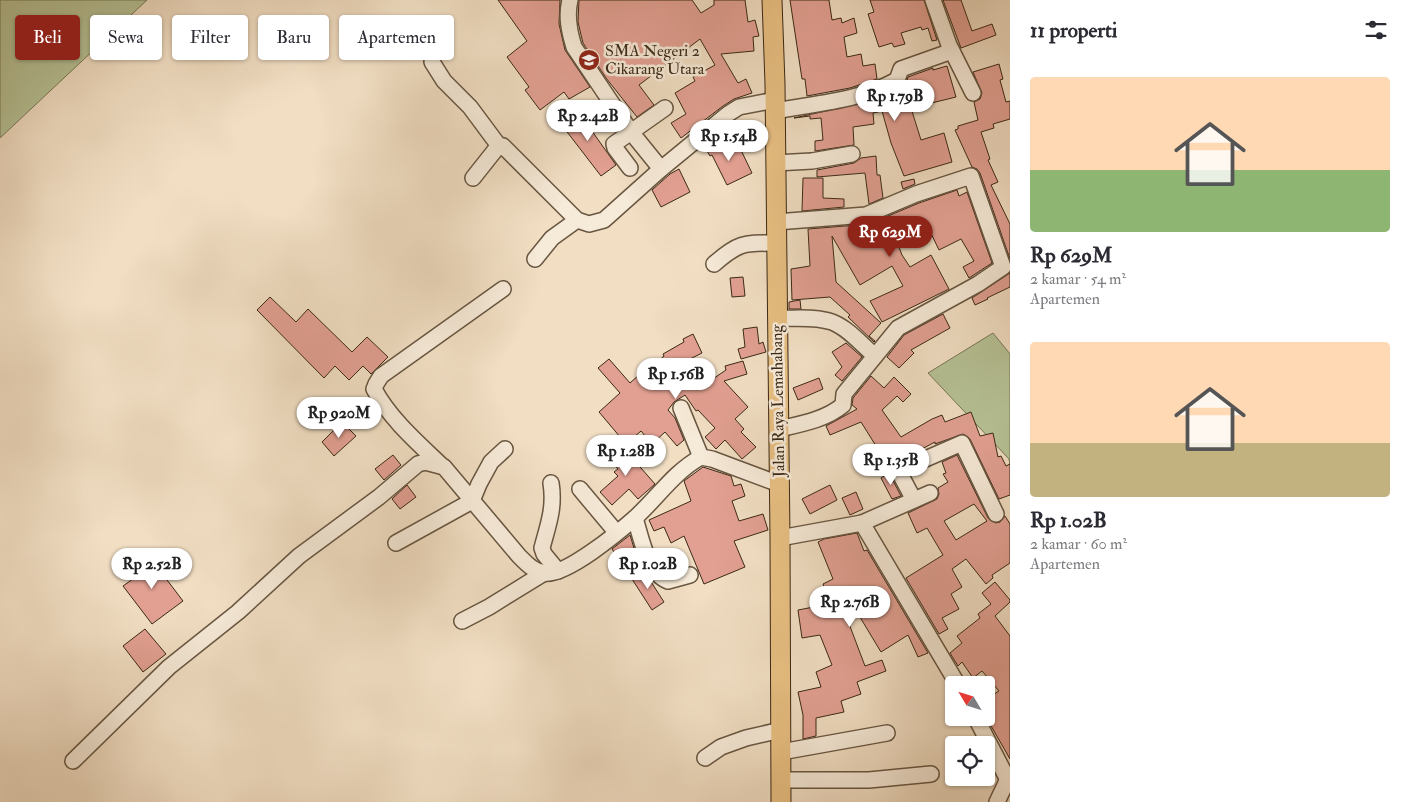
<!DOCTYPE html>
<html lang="id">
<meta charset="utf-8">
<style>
:root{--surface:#fff;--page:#f2f2f3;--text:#2b2b33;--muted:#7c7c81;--accent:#8f2418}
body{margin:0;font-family:"IM FELL Double Pica",serif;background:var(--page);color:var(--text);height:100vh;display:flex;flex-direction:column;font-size:19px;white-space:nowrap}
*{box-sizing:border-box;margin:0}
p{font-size:16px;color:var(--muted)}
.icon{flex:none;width:28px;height:28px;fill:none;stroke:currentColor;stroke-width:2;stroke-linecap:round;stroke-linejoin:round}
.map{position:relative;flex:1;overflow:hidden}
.side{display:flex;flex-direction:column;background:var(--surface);width:400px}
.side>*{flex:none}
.top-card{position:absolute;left:15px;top:15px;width:475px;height:45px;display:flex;gap:10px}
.needle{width:32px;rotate:308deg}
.fabs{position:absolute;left:945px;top:676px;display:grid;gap:10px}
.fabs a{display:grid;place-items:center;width:50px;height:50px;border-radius:5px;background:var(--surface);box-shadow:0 1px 4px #0004;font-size:25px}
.price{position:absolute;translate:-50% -42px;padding:0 11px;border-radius:18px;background:#fff;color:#222;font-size:16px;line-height:32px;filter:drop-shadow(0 1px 2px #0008)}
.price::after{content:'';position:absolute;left:50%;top:30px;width:15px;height:11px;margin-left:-8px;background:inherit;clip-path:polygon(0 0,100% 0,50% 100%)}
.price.current{background:var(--accent);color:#fff}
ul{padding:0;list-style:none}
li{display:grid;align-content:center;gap:10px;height:265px;padding:0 20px}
li span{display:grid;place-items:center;height:155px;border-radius:5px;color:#555}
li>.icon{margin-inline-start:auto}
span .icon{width:90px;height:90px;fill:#fffc;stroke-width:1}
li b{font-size:21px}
h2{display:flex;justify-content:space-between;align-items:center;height:60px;padding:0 20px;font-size:21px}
.tag{padding:0 18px;border-radius:5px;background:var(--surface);box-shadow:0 1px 4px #0004;font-size:18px;line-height:45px}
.tag.current{background:var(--accent);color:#fff}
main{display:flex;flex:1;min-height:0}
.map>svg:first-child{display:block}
.green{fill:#b6c296;stroke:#787656}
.building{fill:#e2a092;stroke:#3b2916;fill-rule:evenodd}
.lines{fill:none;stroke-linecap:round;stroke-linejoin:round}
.minor-casing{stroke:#685641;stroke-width:18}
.major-casing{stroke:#3b2916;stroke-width:21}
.minor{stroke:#f6ead8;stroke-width:15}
.major{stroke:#e8bf82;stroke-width:19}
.labels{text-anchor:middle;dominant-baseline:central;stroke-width:5;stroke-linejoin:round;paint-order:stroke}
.poi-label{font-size:16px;fill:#3b2916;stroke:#f6ead8;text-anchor:start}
.street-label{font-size:16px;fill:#3b2916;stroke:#f6ead8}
</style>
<main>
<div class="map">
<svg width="1010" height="802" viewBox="0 0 1010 802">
<rect width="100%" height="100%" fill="#f1dec3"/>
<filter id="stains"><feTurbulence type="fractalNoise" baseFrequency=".004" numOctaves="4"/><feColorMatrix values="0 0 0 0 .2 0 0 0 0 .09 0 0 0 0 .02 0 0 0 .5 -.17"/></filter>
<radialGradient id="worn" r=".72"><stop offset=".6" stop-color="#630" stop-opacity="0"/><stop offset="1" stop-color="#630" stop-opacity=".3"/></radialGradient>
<g class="green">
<polygon points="0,0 147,0 0,138"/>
<polygon points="993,333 1010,354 1010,465 1009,459 928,373"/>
</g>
<g class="building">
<polygon points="498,0 560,0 559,24 565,50 590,87 569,99 564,92 540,110 525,90 529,87 507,57 527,41"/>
<polygon points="579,0 692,0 701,13 714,5 714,0 745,0 748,22 755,20 759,36 753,37 754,51 721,54 738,83 746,79 752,93 734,99 723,106 681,138 671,123 686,114 675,93 695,81 693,77 715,65 700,39 639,85 654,105 637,117 606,78 583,43 578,22"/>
<polygon points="790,0 829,0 832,20 841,18 842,23 854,18 857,33 844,37 847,57 861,54 863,66 875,64 877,79 850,88 807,96 805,79 802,79"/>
<polygon points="870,0 924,0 937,40 932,41 928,28 922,30 921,27 901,33 905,44 894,47 892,43 879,47 868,14 874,12"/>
<polygon points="943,0 961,0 972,31 992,24 996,35 961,48"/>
<polygon points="999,64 1003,79 1000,80 1006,102 1010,101 1010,119 993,124 994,128 981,132 990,159 988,160 998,182 991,185 1010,224 1010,259 980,173 977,169 972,167 955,130 958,129 958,126 978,120 974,102 980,99 982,93 973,72"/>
<polygon points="947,66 956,97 911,108 921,140 944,133 952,162 904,176 891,143 882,111 873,113 874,124 853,127 854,145 815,151 815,141 823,140 821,118 810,119 810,116 794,118 871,101 901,88 906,83 908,77 933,68 933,70"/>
<polygon points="583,108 592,120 587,124 616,165 601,176 561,124"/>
<polygon points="714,137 724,154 739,146 752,173 727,185 712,155 710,156 704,146"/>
<polygon points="876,156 877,175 880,175 883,198 869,204 865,173 817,177 817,170 854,163 861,158"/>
<polygon points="679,169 690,192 661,207 652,190 670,174"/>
<polygon points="803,178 823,178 823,198 844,199 844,207 802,211"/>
<polygon points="914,179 915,184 903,189 901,182"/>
<polygon points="957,190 959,196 967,192 992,263 969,278 963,267 974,261 961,239 939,250 925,221 893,231 902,255 910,267 931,255 949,289 882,322 870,301 903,286 892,266 860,285 832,236 836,282 881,323 869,336 875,341 874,342 848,317 850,315 830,297 792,300 791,269 810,266 808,229 869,224 919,203"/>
<polygon points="1010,273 1010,287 987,298 988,299 975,305 972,298"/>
<polygon points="743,277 745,296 732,297 730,278"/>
<polygon points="270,297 296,322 308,309 352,352 367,337 388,357 371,374 363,366 349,380 335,366 324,378 257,310"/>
<polygon points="800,300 801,309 789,309 789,302"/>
<polygon points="943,314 950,328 911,350 914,353 899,368 887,357 904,335"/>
<polygon points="757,327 759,344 763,342 766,352 741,359 738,349 745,347 743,329"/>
<polygon points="693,334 702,353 686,361 688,363 686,365 701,387 726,370 725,366 743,361 747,374 724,381 748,407 735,419 744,429 741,432 756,447 742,459 725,440 716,449 705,437 715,428 698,410 696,411 685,395 674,402 668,410 675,418 684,440 677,446 665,432 652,444 641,431 626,444 599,412 620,393 598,368 609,359 630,383 640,374 642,375 664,356 663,354 684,342 683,339"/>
<polygon points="846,343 862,357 842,381 835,375 842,367 832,352"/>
<polygon points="871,376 884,388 894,377 911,394 903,402 897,396 882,410 901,437 932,419 942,415 945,422 971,412 980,436 993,433 998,457 1001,456 1006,466 1010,464 1010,495 999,499 970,439 963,434 935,444 935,442 903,459 898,450 891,446 885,447 881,454 861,422 830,435 826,426 857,409 852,405 853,398"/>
<polygon points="819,378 823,389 798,400 793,388"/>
<polygon points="342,422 356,436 334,456 322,442"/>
<polygon points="619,443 655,484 638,499 629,489 612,505 600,492 618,476 614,472 618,469 605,455"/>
<polygon points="393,455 401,465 384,480 375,469"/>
<path d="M957,455L988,518L996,523L1000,522L1005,516L1010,524V563L992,575L993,578L986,584L966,559L952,569L962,587L951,594L959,609L942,618L948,629L939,634L906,578L943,555L927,528L917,533L908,513L937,499L939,494L938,488L948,482L943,474L946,473L942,462ZM974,504L987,521L956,540L944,521Z"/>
<polygon points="703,467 731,476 734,486 741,484 745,496 732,501 739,521 763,514 768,530 734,541 745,567 704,584 684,536 671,543 664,527 654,531 649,520 691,501 684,481"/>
<polygon points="889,473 901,496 892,499 881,478"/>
<polygon points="407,485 416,497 400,509 392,499"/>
<polygon points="830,485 837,500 810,514 802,499"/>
<polygon points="856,492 863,509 850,515 842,498"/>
<polygon points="857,533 864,551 867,550 928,653 918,657 908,635 881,652 843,589 837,592 865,666 882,660 886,671 857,682 861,694 841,701 844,712 816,718 816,736 803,739 803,715 798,692 821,687 816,672 832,665 820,635 802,638 798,610 819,606 830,602 823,584 833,579 818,542 824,539"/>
<polygon points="630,535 634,548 618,558 612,549"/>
<polygon points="145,551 183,601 152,624 123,586 140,574 131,562"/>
<polygon points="644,571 664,602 652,610 632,579"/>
<polygon points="995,582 1010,600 1010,602 995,616 1010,636 1010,759 990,724 994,722 986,710 986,699 999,691 982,671 973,678 962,662 958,666 950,653 962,643 957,636 980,618 978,614 991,604 982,593"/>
<polygon points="145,629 166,654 143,672 123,646"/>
</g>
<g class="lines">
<g class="minor-casing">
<g id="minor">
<path d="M570,0C566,16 569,31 574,47L631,132L661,169"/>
<polyline points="933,0 949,45 973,93"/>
<polyline points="432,62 444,81 470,107 499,146"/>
<path d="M775,111C817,103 859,101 897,80L901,69L952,51"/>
<polyline points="775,163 812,161 852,154"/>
<polyline points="630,168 615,148 614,144 665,108"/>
<polyline points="473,178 496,149 503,146 577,220 589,224 604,220 661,169 728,114 739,107 775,100"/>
<path d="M776,222L866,215L916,194L971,176L1003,267L978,284L898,328L844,394L843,405C825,420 801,424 779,429"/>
<polyline points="535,259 552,238 577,220"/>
<path d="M714,264C739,242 744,243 776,243"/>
<path d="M777,318C794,319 815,316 832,322C848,328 862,345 875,356"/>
<polyline points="681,408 701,457"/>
<polyline points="890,455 914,500"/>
<path d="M442,466C418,443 390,419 374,389L376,384L381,376L503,289"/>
<polyline points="898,471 962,443 996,514"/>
<path d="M551,483C555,508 548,525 542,548L544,554L558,571"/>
<polyline points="580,489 616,532"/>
<path d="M635,518C641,537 647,573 668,581L690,575"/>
<polyline points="862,523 958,685"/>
<polyline points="780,538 862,523 930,493"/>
<polyline points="396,543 472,501 479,484 491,462 505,449"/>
<polyline points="462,621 489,607 544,573"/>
<polyline points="976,718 1007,778 1006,783 997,802"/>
<polyline points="781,752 887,733"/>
<polyline points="705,758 721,747 746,738 781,730"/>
<path d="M73,761L169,667L238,612L299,556L379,497L418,464L425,462L444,467L519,556C526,563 534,572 545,573C566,576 619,532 636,517C658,497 674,472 701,457L712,459L779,484"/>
<polyline points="781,780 869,780 931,774"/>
</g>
</g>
<g class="major-casing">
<polyline id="major" points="772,0 775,84 780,538 781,802"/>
</g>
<use href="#minor" class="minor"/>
<use href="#major" class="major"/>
</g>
<defs>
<g id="school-disc" transform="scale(1.125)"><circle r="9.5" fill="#8f2418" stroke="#f6ead8"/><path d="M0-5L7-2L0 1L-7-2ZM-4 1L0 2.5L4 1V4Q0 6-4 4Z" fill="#fff"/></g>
</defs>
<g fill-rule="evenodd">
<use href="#school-disc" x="589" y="60"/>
</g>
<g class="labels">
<g class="poi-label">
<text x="605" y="51">SMA Negeri 2<tspan x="605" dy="18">Cikarang Utara</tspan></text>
</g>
<g class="street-label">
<text transform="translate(778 401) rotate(-91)">Jalan Raya Lemahabang</text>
</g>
</g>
<rect width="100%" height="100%" filter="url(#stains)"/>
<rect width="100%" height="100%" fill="url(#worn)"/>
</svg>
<div class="fabs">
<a><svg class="needle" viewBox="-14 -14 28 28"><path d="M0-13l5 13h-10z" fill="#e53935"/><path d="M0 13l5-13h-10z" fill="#7c7c81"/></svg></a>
<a><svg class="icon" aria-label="locate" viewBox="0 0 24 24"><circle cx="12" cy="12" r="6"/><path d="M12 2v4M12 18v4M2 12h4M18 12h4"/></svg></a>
</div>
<b class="price" style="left:895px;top:122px">Rp 1.79B</b>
<b class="price" style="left:588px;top:142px">Rp 2.42B</b>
<b class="price" style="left:729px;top:162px">Rp 1.54B</b>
<b class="price current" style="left:890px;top:258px">Rp 629M</b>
<b class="price" style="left:676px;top:400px">Rp 1.56B</b>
<b class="price" style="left:339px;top:439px">Rp 920M</b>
<b class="price" style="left:626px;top:477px">Rp 1.28B</b>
<b class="price" style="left:891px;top:486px">Rp 1.35B</b>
<b class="price" style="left:152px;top:590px">Rp 2.52B</b>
<b class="price" style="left:648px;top:590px">Rp 1.02B</b>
<b class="price" style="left:850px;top:628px">Rp 2.76B</b>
<div class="top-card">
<a class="tag current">Beli</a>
<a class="tag">Sewa</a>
<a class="tag">Filter</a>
<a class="tag">Baru</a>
<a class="tag">Apartemen</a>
</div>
</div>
<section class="side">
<h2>11 properti<svg class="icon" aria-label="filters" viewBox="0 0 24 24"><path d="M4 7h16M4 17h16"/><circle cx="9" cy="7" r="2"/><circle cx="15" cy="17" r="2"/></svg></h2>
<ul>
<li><span style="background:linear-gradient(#ffd9b3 60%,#8fb573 0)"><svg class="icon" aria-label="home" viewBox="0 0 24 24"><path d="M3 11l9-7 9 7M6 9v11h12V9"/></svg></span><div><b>Rp 629M</b><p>2 kamar · 54 m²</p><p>Apartemen</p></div></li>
<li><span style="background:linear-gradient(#ffd9b3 65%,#c2b280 0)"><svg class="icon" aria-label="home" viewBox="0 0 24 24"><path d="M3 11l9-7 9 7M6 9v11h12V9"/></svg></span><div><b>Rp 1.02B</b><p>2 kamar · 60 m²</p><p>Apartemen</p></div></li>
</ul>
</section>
</main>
